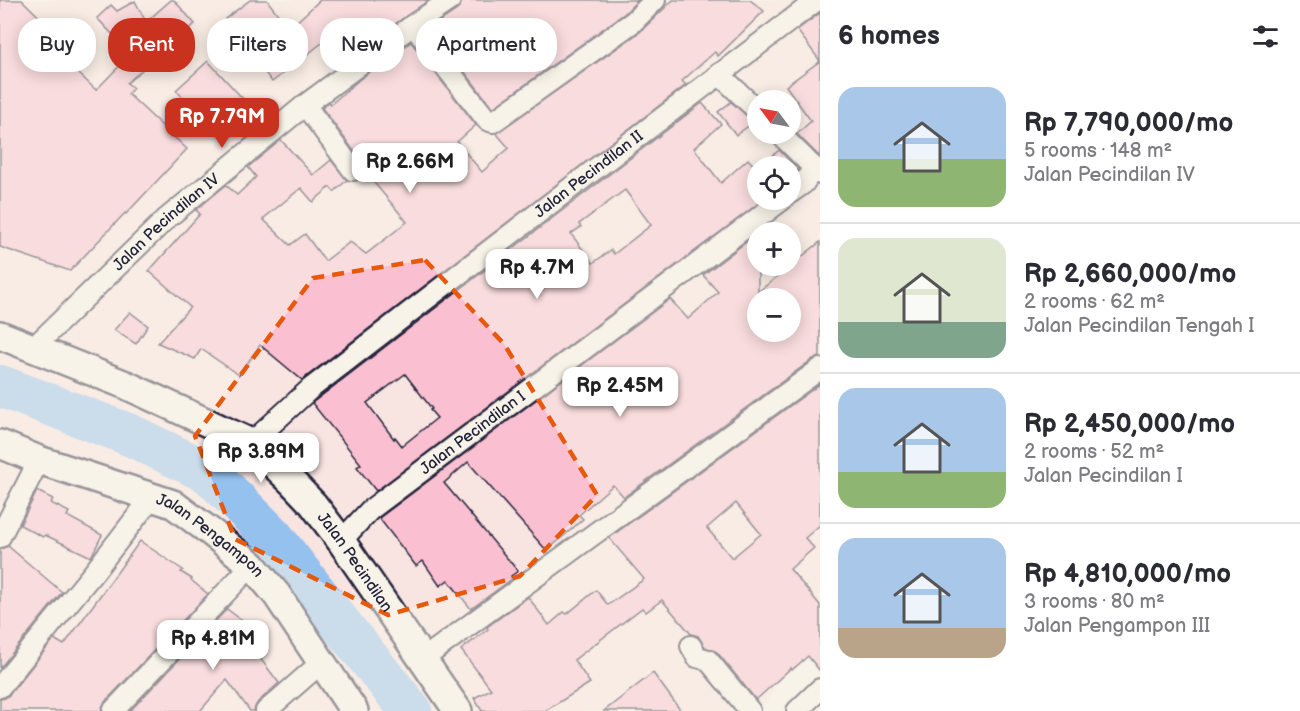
<!DOCTYPE html>
<meta charset="utf-8">
<style>
:root{--surface:#fff;--page:#f2f2f3;--text:#2b2b33;--muted:#7c7c81;--line:#e1e1e2;--accent:#c8321e}
body{margin:0;font-family:"Balsamiq Sans",sans-serif;background:var(--page);color:var(--text);height:100vh;display:flex;flex-direction:column;font-size:22px;white-space:nowrap}
*{box-sizing:border-box;margin:0}
p{font-size:20px;color:var(--muted)}
.icon{flex:none;width:33px;height:33px;fill:none;stroke:currentColor;stroke-width:2;stroke-linecap:round;stroke-linejoin:round}
.map{position:relative;flex:1;overflow:hidden}
.drawer{display:flex;flex-direction:column;background:var(--surface);width:480px}
.drawer>*{flex:none}
.top-card{position:absolute;left:18px;top:18px;width:570px;height:54px;display:flex;gap:12px}
.needle{width:39px;rotate:302deg}
.buttons{position:absolute;left:747px;top:90px;display:grid;gap:12px}
.buttons a{display:grid;place-items:center;width:54px;height:54px;border-radius:50%;background:var(--surface);box-shadow:0 3px 15px #0003;font-size:30px}
.price{position:absolute;translate:-50% -51px;padding:0 14px;border-radius:12px;background:#fff;color:#222;font-size:20px;line-height:39px;filter:drop-shadow(0 2px 3px #0008)}
.price::after{content:'';position:absolute;left:50%;top:36px;width:18px;height:14px;margin-left:-9px;background:inherit;clip-path:polygon(0 0,100% 0,50% 100%)}
.price.active{background:var(--accent);color:#fff}
ul{padding:0;list-style:none}
li{display:flex;align-items:center;gap:18px;height:150px;padding:0 18px}
li+li{border-top:2px solid var(--line)}
li span{display:grid;place-items:center;flex:none;width:168px;height:120px;border-radius:18px;color:#555}
li>.icon{margin-inline-start:auto}
span .icon{width:72px;height:72px;fill:#fffc;stroke-width:1}
li b{font-size:26px}
h2{display:flex;justify-content:space-between;align-items:center;height:72px;padding:0 18px;font-size:26px}
.chip{padding:0 21px;border-radius:24px;background:var(--surface);box-shadow:0 3px 15px #0003;font-size:21px;line-height:54px}
.chip.active{background:var(--accent);color:#fff}
main{display:flex;flex:1;min-height:0}
.map>svg:first-child{display:block}
.built{fill:#f8e4e1;fill-rule:evenodd}
.lines{fill:none;stroke-linecap:round;stroke-linejoin:round}
.river{stroke:#94c1ee;stroke-width:42}
.building{fill:#fac0d1;stroke:#22223b;stroke-width:1.5;fill-rule:evenodd}
.minor-casing{stroke:#22223b;stroke-width:24}
.secondary-casing{stroke:#22223b;stroke-width:32}
.minor{stroke:#f7f3e8;stroke-width:20}
.secondary{stroke:#f7f3e8;stroke-width:27}
.marked{fill:none;stroke:#e8590c;stroke-width:4.5;stroke-dasharray:12 8;stroke-linejoin:round}
.labels{text-anchor:middle;dominant-baseline:central;stroke-width:5;stroke-linejoin:round;paint-order:stroke}
.street-label{font-size:16px;fill:#22223b;stroke:#f7f3e8}
</style>
<main>
<div class="map">
<svg width="820" height="711" viewBox="0 0 820 711">
<rect width="100%" height="100%" fill="#f7f3e8"/>
<filter id="ink" filterUnits="userSpaceOnUse"><feTurbulence type="fractalNoise" baseFrequency=".0167" numOctaves="2"/><feDisplacementMap in="SourceGraphic" scale="12" xChannelSelector="R" yChannelSelector="G"/><feConvolveMatrix kernelMatrix="1 2 1 2 8 2 1 2 1" color-interpolation-filters="sRGB"/></filter>
<g filter="url(#ink)">
<path class="built" d="M0,0H820V620L759,711H0ZM758,100H790V134H758ZM758,166H790V200H758ZM758,232H790V266H758ZM758,298H790V332H758Z"/>
<g class="lines">
<polyline class="river" points="0,386 130,435 209,473 272,536 338,621 411,711"/>
</g>
<g class="building">
<polygon points="0,0 22,0 68,45 59,55 96,90 131,54 97,18 111,5 117,11 135,1 146,22 171,0 174,0 195,24 127,83 133,88 128,94 187,149 126,214 125,213 70,271 0,247"/>
<polygon points="250,0 267,0 289,29 320,0 429,0 350,56 331,36 272,82 225,19"/>
<polygon points="462,0 638,0 625,13 493,108 430,28 457,10 460,6"/>
<polygon points="673,0 750,0 764,11 718,56 715,52 682,81 686,85 302,380 260,345 239,375 201,349 195,359 158,343 190,307 149,271 200,214 196,210 226,185 237,195 256,177 248,167 281,140 313,175 331,160 347,180 334,192 330,187 313,202 301,188 263,219 290,245 305,234 325,261 350,242 366,254 407,222 365,172 363,163 322,108 329,102 331,104 360,79 411,42 476,125 457,142 482,172 509,148 496,133 640,32"/>
<polygon points="820,13 820,61 797,30"/>
<polygon points="208,61 245,101 213,130 176,90"/>
<polygon points="820,61 820,155 819,156 797,134 811,121 786,86"/>
<polygon points="731,102 754,122 736,135 718,112"/>
<path d="M702,103L721,124L694,148L721,183L748,159L758,170V200H763L376,491L357,467L361,464L312,403ZM625,190L651,225L614,254L611,250L593,263L571,234L581,227L579,224ZM405,374L432,409L430,410L437,418L402,446L395,437L394,439L367,403Z"/>
<polygon points="779,150 798,169 795,175 790,178 790,166 761,166"/>
<path d="M758,233V292L820,242V357L813,359L624,497L613,485L579,515L583,519L547,551L468,462L444,483L518,571L511,576L513,578L471,609L448,580L440,586L423,561L416,566L379,518L670,299L688,319L718,292L703,275ZM758,298H790V332H758Z"/>
<polygon points="130,312 148,326 136,344 114,330"/>
<path d="M820,384V525L805,538L814,548L790,569L820,605V671L808,656L792,670L791,668L756,700L717,652L705,647L698,636L691,634L662,600L646,612L642,608L574,660L590,683L545,711H482L474,698L491,689L461,650L488,629L487,627L528,597L549,625L564,612L567,614L596,590L608,605L644,579L609,538ZM736,503L761,534L732,558L707,528Z"/>
<polygon points="37,491 53,499 51,503 69,512 67,516 102,535 91,557 45,535 43,537 20,525"/>
<polygon points="140,541 183,570 181,572 192,579 191,580 208,594 104,703 101,711 0,711 0,699 5,698 9,695 54,639 64,645"/>
<polygon points="8,546 62,592 0,668 0,549"/>
<polygon points="227,609 244,622 241,626 259,642 253,649 279,683 258,702 255,707 254,711 250,711 227,680 200,711 130,711"/>
<polygon points="653,673 681,711 604,711"/>
</g>
<g class="lines">
<g class="minor-casing">
<g id="minor">
<polyline points="413,25 487,120 493,122 633,22 655,0"/>
<polyline points="719,74 758,111"/>
<polyline points="305,105 353,170"/>
<polyline points="780,134 820,174"/>
<polyline points="790,193 804,183 814,167"/>
<path id="s1" d="M34,347L166,219L305,105L413,25L450,0"/>
<path id="s2" d="M251,443L310,389L590,173L817,0"/>
<polyline points="0,537 39,460"/>
<path id="s3" d="M341,541L370,510L782,200"/>
<polyline points="691,646 697,657 708,660 750,711"/>
<polyline points="423,659 820,369"/>
<polyline points="0,687 94,572 152,497"/>
<polyline points="113,711 252,565"/>
<polyline points="266,711 322,662"/>
<polyline points="797,711 820,689"/>
</g>
</g>
<g class="secondary-casing">
<g id="secondary">
<path id="s4" d="M0,335L126,385L251,443L292,482L313,504L341,541L458,711"/>
<path id="s5" d="M0,444L39,460L173,504L212,533L252,565L277,595L354,711"/>
</g>
</g>
<use href="#minor" class="minor"/>
<use href="#secondary" class="secondary"/>
</g>
</g>
<path d="M0 0H820V711H0ZM425,260L504,344L597,495L520,576L388,615L235,539L195,436L313,278Z" fill="#f7f3e8" fill-opacity=".55" fill-rule="evenodd"/>
<path class="marked" d="M425,260L504,344L597,495L520,576L388,615L235,539L195,436L313,278Z"/>
<g class="labels">
<g class="street-label">
<text stroke="none"><textPath href="#s2" startOffset="432">Jalan Pecindilan II</textPath></text>
<text stroke="none"><textPath href="#s1" startOffset="182">Jalan Pecindilan IV</textPath></text>
<text stroke="none"><textPath href="#s3" startOffset="171">Jalan Pecindilan I</textPath></text>
<text stroke="none"><textPath href="#s5" startOffset="231">Jalan Pengampon</textPath></text>
<text stroke="none"><textPath href="#s4" startOffset="432">Jalan Pecindilan</textPath></text>
</g>
</g>
</svg>
<div class="buttons">
<a><svg class="needle" viewBox="-14 -14 28 28"><path d="M0-13l5 13h-10z" fill="#e53935"/><path d="M0 13l5-13h-10z" fill="#7c7c81"/></svg></a>
<a><svg class="icon" aria-label="locate" viewBox="0 0 24 24"><circle cx="12" cy="12" r="6"/><path d="M12 2v4M12 18v4M2 12h4M18 12h4"/></svg></a>
<a>+</a>
<a>−</a>
</div>
<b class="price active" style="left:222px;top:149px">Rp 7.79M</b>
<b class="price" style="left:410px;top:194px">Rp 2.66M</b>
<b class="price" style="left:537px;top:300px">Rp 4.7M</b>
<b class="price" style="left:620px;top:418px">Rp 2.45M</b>
<b class="price" style="left:261px;top:484px">Rp 3.89M</b>
<b class="price" style="left:213px;top:671px">Rp 4.81M</b>
<div class="top-card">
<a class="chip">Buy</a>
<a class="chip active">Rent</a>
<a class="chip">Filters</a>
<a class="chip">New</a>
<a class="chip">Apartment</a>
</div>
</div>
<section class="drawer">
<h2>6 homes<svg class="icon" aria-label="filters" viewBox="0 0 24 24"><path d="M4 7h16M4 17h16"/><circle cx="9" cy="7" r="2"/><circle cx="15" cy="17" r="2"/></svg></h2>
<ul>
<li><span style="background:linear-gradient(#a9c7e8 60%,#8fb573 0)"><svg class="icon" aria-label="home" viewBox="0 0 24 24"><path d="M3 11l9-7 9 7M6 9v11h12V9"/></svg></span><div><b>Rp 7,790,000/mo</b><p>5 rooms · 148 m²</p><p>Jalan Pecindilan IV</p></div></li>
<li><span style="background:linear-gradient(#dfe7d0 70%,#7fa58c 0)"><svg class="icon" aria-label="home" viewBox="0 0 24 24"><path d="M3 11l9-7 9 7M6 9v11h12V9"/></svg></span><div><b>Rp 2,660,000/mo</b><p>2 rooms · 62 m²</p><p>Jalan Pecindilan Tengah I</p></div></li>
<li><span style="background:linear-gradient(#a9c7e8 70%,#8fb573 0)"><svg class="icon" aria-label="home" viewBox="0 0 24 24"><path d="M3 11l9-7 9 7M6 9v11h12V9"/></svg></span><div><b>Rp 2,450,000/mo</b><p>2 rooms · 52 m²</p><p>Jalan Pecindilan I</p></div></li>
<li><span style="background:linear-gradient(#a9c7e8 75%,#b9a48a 0)"><svg class="icon" aria-label="home" viewBox="0 0 24 24"><path d="M3 11l9-7 9 7M6 9v11h12V9"/></svg></span><div><b>Rp 4,810,000/mo</b><p>3 rooms · 80 m²</p><p>Jalan Pengampon III</p></div></li>
</ul>
</section>
</main>
